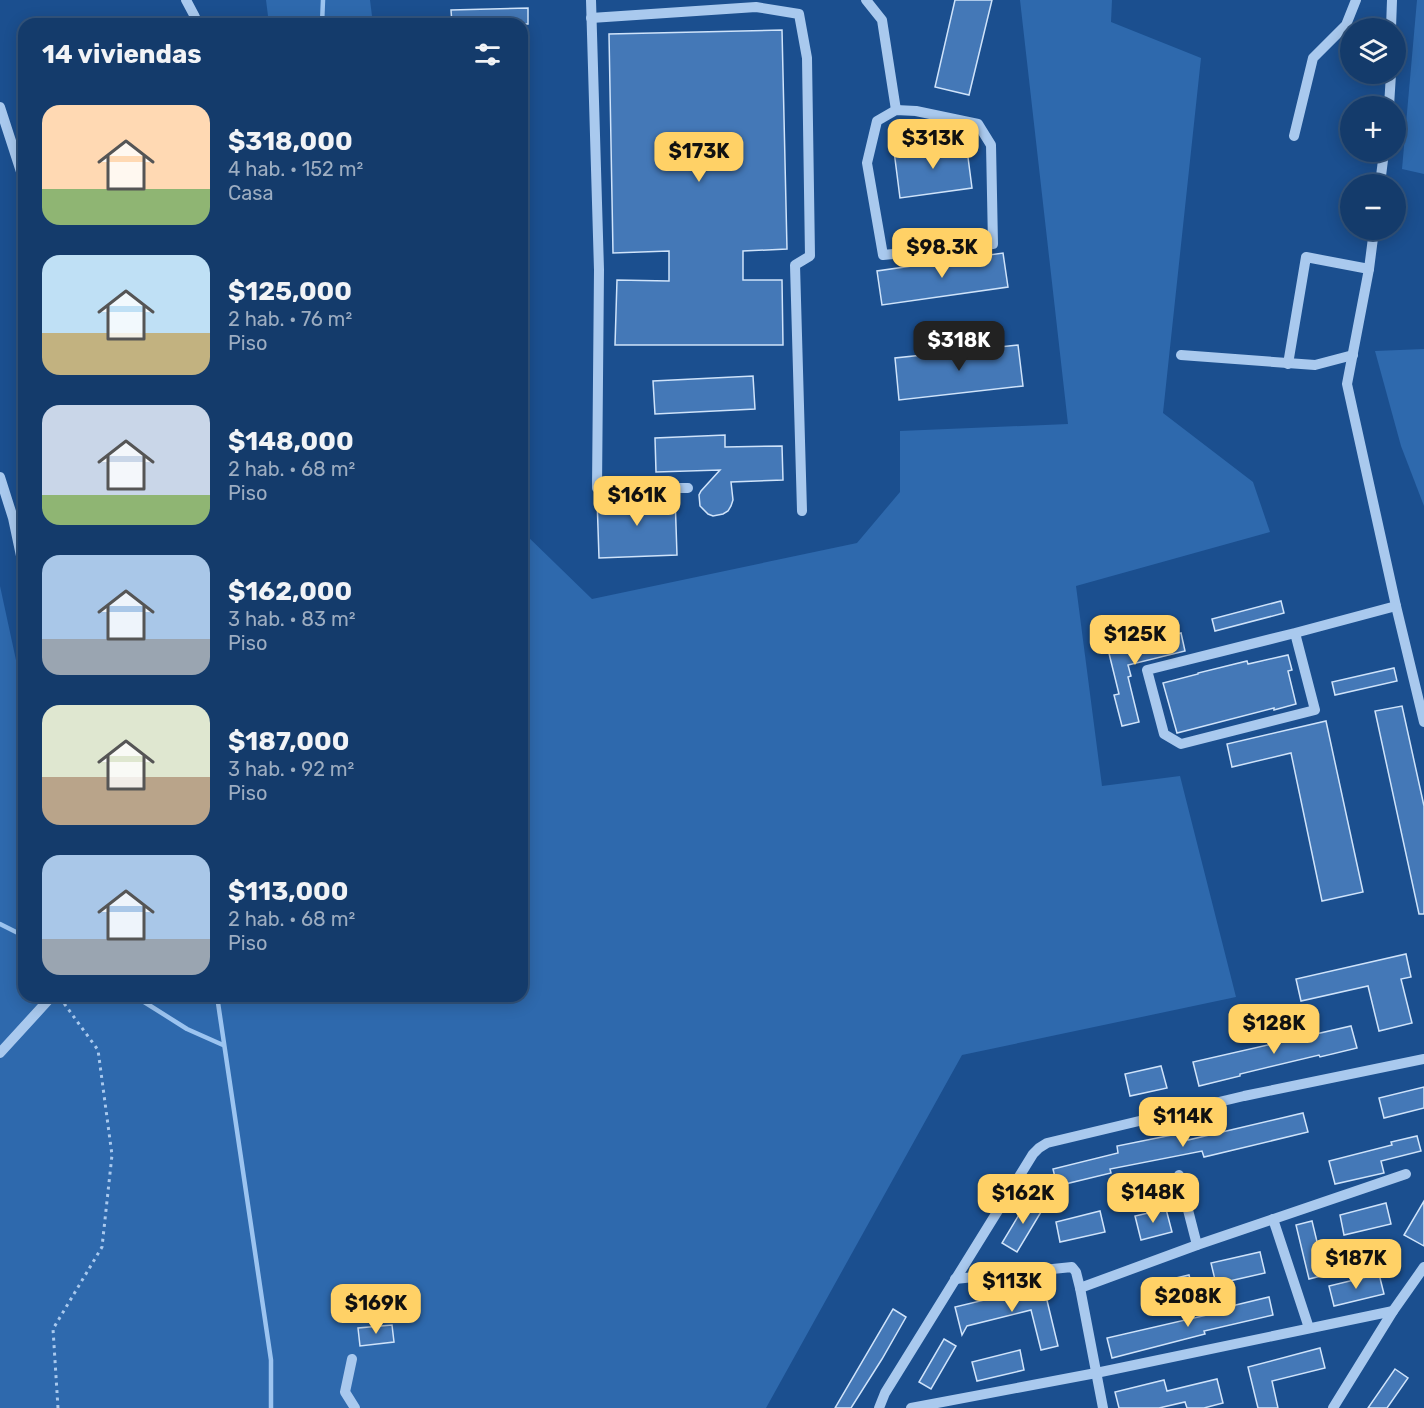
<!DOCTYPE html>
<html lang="es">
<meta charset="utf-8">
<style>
:root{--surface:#143b6b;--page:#214673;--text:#f1f3f6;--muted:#9dadc1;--line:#33557e;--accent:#ffd166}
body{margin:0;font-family:Rubik,sans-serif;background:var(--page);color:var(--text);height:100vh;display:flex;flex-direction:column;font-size:22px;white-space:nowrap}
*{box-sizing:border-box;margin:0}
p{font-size:20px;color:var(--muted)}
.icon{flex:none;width:33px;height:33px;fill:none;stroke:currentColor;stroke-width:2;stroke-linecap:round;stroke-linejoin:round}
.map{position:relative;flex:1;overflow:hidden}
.sheet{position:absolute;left:18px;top:18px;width:510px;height:984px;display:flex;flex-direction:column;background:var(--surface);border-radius:18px;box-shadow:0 3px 15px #0003,0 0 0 2px var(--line)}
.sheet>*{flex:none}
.tools{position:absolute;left:1340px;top:18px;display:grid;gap:12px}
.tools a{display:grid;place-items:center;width:66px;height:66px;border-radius:50%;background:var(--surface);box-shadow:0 3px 15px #0003,0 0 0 2px var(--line);font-size:30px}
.price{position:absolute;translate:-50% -51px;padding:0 14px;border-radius:12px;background:var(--accent);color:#111;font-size:20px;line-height:39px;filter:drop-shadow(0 2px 3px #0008)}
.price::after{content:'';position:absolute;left:50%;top:36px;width:18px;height:14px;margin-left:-9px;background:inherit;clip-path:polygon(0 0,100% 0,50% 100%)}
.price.current{background:#222;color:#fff}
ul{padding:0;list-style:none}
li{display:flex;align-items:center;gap:18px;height:150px;padding:0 24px}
li span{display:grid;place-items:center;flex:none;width:168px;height:120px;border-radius:18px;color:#555}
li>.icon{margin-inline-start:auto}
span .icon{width:72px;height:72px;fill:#fffc;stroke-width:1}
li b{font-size:26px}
h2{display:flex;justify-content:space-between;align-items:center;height:72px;padding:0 24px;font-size:26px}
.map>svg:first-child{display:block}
.green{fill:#2e69ad}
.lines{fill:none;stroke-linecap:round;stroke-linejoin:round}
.stream{stroke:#9cc4f0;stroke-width:4.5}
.building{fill:#4478b7;stroke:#cfe3fa;stroke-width:1.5}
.path{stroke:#a9c9ee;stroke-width:3;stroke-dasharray:3 4.5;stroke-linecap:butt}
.minor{stroke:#a9c9ee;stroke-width:10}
</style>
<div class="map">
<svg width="1424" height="1408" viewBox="0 0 1424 1408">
<rect width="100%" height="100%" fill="#1b4f8f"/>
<g class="green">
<polygon points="266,0 370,0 373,24 269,24"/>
<polygon points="1020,0 1112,0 1111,22 1201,58 1163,413 1253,482 1270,532 1076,586 1102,786 1180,776 1236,997 962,1055 766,1408 0,1408 0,586 24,697 24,996 522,996 522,531 592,599 857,543 900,492 900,431 1068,424"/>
<polygon points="1417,0 1424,0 1424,174 1402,169"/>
<polygon points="1424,349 1424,506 1401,446 1375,351"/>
</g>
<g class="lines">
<g class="stream">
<polyline points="322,24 323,0"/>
<polyline points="0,924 24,936"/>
<polyline points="130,996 141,1000 187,1029 223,1045"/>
<polyline points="217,996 271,1360 271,1408"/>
</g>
</g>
<g class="building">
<polygon points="955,0 992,0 969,95 935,87"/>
<polygon points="528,8 528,24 452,24 451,10"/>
<polygon points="782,30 787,249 743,251 743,280 782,280 783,345 615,345 617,280 669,281 669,251 613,253 609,34"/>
<polygon points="966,142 972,188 900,198 894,151"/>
<polygon points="1003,253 1008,287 882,305 877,271"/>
<polygon points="1018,345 1023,386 899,400 895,358"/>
<polygon points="753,376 755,409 655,414 653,381"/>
<polygon points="725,435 725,447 782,446 783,480 731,482 733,500 731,506 728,511 723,514 713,516 708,514 700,506 699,495 701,491 720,470 656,472 655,438"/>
<polygon points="675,496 677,555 599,558 597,498"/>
<polygon points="1281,601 1284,613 1215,631 1212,619"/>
<polygon points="1119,629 1124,647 1181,633 1185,651 1128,665 1131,676 1128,677 1139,722 1122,726 1114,695 1119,694 1104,633"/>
<polygon points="1288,655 1292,670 1288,671 1296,704 1274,710 1274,708 1177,733 1163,683 1198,674 1198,673 1247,661 1248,664"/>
<polygon points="1394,668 1397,681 1335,695 1332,682"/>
<polygon points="1402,706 1424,806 1424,914 1419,914 1375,711"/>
<polygon points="1326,721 1363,892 1322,901 1291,753 1232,767 1227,744"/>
<polygon points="1406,954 1411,977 1401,979 1412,1023 1379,1031 1368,986 1301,1001 1296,979"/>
<polygon points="1351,1026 1357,1048 1320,1057 1319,1055 1240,1074 1240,1076 1199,1086 1193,1062"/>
<polygon points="1161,1066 1167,1088 1130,1096 1125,1074"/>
<polygon points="1424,1087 1424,1108 1384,1118 1379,1098"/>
<polygon points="1303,1113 1308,1132 1204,1157 1202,1151 1110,1169 1111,1173 1057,1186 1053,1169 1118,1153 1117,1146 1187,1132 1188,1140"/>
<polygon points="1417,1136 1421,1151 1381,1161 1384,1173 1335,1184 1329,1161 1392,1145 1391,1142"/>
<polygon points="1029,1198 1044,1207 1017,1252 1002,1243"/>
<polygon points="1424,1201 1424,1246 1404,1235"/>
<polygon points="1386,1203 1391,1224 1344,1235 1340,1215"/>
<polygon points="1166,1209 1172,1232 1141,1240 1135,1216"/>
<polygon points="1100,1211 1105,1232 1060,1242 1056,1222"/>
<polygon points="1312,1221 1325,1275 1309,1279 1296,1225"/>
<polygon points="1260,1252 1265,1273 1216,1284 1211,1263"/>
<polygon points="1379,1274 1384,1294 1334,1306 1329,1286"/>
<polygon points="1189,1275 1193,1291 1163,1298 1159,1282"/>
<polygon points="1044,1288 1058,1346 1041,1350 1031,1310 967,1326 962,1335 955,1307 1009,1294 1010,1296"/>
<polygon points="1269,1297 1273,1315 1204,1331 1205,1334 1112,1358 1107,1338 1220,1312 1219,1309"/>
<polygon points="893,1309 906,1317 882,1359 851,1408 835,1408"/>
<polygon points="392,1325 394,1342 360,1346 358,1328"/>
<polygon points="944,1339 956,1346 931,1389 919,1382"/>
<polygon points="1320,1348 1325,1368 1272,1381 1278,1408 1258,1408 1248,1367"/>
<polygon points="1020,1350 1024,1370 977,1381 972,1362"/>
<polygon points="1395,1369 1408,1378 1387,1408 1368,1408"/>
<polygon points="1217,1379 1223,1403 1204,1408 1187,1408 1185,1402 1159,1408 1119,1408 1115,1392 1164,1380 1167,1391"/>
</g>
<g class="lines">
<polyline class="path" points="58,1408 53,1329 102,1247 112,1155 98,1050 63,1002"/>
<g class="minor">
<polyline points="186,0 194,15 198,24"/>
<polyline points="591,0 599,270 597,488 688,488"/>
<polyline points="866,0 882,20 896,110"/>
<polyline points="591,18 756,7 799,14 807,58 810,256 795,265 802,511"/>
<polyline points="1391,28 1392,0"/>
<polyline points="1389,106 1391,74"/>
<polyline points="0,107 24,181"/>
<polygon points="896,110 916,111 978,124 991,145 993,244 883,255 867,163 877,121"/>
<polyline points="1294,136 1313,58 1346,25 1356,0"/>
<polyline points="1380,184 1384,152"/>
<polyline points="1374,230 1369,269 1347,384 1396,606 1424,722"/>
<polyline points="1181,355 1315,365 1353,355"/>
<polyline points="1288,364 1306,257 1369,269"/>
<polyline points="0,477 13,518 24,570"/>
<polyline points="1295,633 1315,710 1181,744 1164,734 1147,670 1295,633 1396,606"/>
<polyline points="0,1053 52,996"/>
<polyline points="1179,1175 1197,1245"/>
<polyline points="1273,1219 1309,1328"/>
<polyline points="955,1279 1072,1267 1076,1272 1080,1288 1103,1408"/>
<polyline points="1080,1288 1197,1245 1406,1174"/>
<polyline points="352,1359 345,1392 355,1408"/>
<polyline points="879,1408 885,1393 1033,1154 1039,1148 1047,1143 1244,1096 1424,1059"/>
<polyline points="911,1408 1096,1373 1393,1311"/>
<polyline points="1333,1408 1393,1311 1424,1267"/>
</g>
</g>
</svg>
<div class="tools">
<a><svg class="icon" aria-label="layers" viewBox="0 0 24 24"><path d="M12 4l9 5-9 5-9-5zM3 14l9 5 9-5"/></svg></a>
<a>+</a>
<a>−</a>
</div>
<b class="price" style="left:933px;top:170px">$313K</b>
<b class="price" style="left:699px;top:183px">$173K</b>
<b class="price" style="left:942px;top:279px">$98.3K</b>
<b class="price current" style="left:959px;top:372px">$318K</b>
<b class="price" style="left:637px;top:527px">$161K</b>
<b class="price" style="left:1135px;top:666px">$125K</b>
<b class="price" style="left:1274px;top:1055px">$128K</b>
<b class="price" style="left:1183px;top:1148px">$114K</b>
<b class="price" style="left:1153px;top:1224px">$148K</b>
<b class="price" style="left:1023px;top:1225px">$162K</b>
<b class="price" style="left:1356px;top:1290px">$187K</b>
<b class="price" style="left:1012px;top:1313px">$113K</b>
<b class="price" style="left:1188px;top:1328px">$208K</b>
<b class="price" style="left:376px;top:1335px">$169K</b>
<section class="sheet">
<h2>14 viviendas<svg class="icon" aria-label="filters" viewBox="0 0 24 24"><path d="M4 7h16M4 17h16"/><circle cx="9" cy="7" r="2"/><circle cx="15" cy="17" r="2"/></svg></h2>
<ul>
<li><span style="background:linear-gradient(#ffd9b3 70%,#8fb573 0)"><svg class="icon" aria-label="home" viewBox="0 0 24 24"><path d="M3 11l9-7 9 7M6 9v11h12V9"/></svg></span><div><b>$318,000</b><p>4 hab. · 152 m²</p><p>Casa</p></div></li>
<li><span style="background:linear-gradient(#bfe0f5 65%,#c2b280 0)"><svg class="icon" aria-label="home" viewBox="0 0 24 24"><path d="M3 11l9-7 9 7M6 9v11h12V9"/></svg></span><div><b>$125,000</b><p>2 hab. · 76 m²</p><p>Piso</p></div></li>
<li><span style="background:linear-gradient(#c9d6e8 75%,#8fb573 0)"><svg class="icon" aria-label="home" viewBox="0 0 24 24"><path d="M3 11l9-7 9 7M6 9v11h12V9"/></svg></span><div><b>$148,000</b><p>2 hab. · 68 m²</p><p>Piso</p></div></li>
<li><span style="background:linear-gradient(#a9c7e8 70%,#9aa5b1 0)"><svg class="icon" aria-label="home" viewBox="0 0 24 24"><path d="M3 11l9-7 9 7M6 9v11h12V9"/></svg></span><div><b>$162,000</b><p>3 hab. · 83 m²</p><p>Piso</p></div></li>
<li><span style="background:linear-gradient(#dfe7d0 60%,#b9a48a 0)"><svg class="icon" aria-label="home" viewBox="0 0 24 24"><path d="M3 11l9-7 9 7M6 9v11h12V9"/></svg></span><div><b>$187,000</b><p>3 hab. · 92 m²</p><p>Piso</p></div></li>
<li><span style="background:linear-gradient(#a9c7e8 70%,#9aa5b1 0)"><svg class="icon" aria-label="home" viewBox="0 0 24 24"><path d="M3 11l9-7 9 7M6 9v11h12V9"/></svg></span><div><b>$113,000</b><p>2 hab. · 68 m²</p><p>Piso</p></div></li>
</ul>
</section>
</div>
